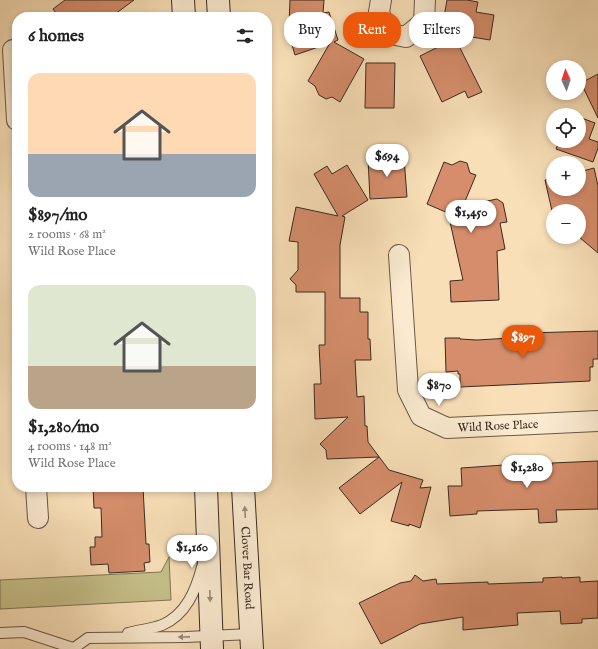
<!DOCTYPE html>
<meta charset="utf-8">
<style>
:root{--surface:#fff;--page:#f2f2f2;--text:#222;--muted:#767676;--accent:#ea580c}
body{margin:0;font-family:"IM FELL English",serif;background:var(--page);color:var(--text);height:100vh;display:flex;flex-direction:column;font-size:15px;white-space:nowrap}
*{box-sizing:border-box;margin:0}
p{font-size:13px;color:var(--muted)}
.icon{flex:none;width:22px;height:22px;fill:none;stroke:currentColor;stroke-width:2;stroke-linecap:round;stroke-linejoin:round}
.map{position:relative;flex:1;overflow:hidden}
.drawer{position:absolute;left:12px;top:12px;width:260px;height:480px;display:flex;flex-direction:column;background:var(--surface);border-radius:16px;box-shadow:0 2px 6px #0003}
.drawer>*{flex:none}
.top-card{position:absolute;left:284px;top:12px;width:254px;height:36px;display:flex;gap:8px}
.needle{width:26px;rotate:357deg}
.tools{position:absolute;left:546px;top:60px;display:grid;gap:8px}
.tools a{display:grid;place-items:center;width:40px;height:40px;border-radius:50%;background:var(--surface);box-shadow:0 2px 6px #0003;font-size:20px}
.price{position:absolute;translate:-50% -34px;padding:0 9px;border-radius:14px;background:#fff;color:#222;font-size:13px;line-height:26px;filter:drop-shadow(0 1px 2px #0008)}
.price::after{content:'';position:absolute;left:50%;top:24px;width:12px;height:9px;margin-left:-6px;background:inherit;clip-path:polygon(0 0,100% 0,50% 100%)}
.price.selected{background:var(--accent);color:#fff}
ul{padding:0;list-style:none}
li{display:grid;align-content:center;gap:8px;height:212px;padding:0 16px}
li span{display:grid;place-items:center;height:124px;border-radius:12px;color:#555}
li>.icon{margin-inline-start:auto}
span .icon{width:72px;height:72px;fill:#fffc;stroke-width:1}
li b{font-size:17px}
h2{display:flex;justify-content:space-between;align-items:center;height:48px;padding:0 16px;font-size:17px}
.chip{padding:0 14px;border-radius:16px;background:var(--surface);box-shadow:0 2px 6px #0003;font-size:14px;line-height:36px}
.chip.selected{background:var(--accent);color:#fff}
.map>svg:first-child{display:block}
.green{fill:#c5bf89;stroke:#7f7556}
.building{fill:#d58d6b;stroke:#392b23}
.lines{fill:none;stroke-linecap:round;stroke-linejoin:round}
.lane-casing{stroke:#695848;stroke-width:12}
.street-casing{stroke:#695848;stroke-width:22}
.secondary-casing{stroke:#392b23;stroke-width:24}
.lane{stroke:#faead0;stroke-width:10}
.street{stroke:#faead0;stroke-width:20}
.secondary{stroke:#faead0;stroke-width:22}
.oneway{fill:#9a8a7a}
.labels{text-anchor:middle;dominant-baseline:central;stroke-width:3.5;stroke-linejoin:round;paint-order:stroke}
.street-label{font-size:12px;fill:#392b23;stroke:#faead0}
</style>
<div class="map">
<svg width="598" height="649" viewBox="0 0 598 649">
<rect width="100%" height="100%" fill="#f8dfb7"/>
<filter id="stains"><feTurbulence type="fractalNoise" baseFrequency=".005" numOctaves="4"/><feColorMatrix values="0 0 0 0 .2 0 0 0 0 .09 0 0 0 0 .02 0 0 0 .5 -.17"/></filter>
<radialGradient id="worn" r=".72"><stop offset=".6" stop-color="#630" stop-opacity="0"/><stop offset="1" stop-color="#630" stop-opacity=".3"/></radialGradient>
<polygon class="green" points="169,557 171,600 0,609 0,580 161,572"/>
<g class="building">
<polygon points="65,0 134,0 111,17 59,17 53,9"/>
<polygon points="290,0 324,0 323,13 329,12 338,40 334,42 364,59 340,102 332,97 326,99 319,95 315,86 308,81 330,43 295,55 286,25 289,24"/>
<polygon points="447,0 467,0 478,2 476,12 494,15 490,40 453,34 482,92 468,98 465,91 442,102 420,56 446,43 450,18 444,17"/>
<polygon points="366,63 395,63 394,108 365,108"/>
<polygon points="598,74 598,118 581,83"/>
<polygon points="579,117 595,123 589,139 598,142 598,148 593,162 556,149 559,141 579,141"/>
<polygon points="404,158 407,197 370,199 368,159"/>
<polygon points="460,161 467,163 470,173 476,175 463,206 497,199 503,203 507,222 500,223 505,249 497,251 499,300 451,302 450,281 463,280 448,213 427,204 444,162 452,165"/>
<polygon points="347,165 368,200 342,216 345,217 340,245 340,298 360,298 360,312 368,312 368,339 370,339 371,360 355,360 357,397 364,396 365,426 367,426 368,442 389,470 423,480 420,488 431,487 420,528 409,524 409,526 391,521 402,482 360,514 339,488 379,457 327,459 326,450 320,444 348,417 315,419 314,384 321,384 319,345 325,345 325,292 296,292 296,285 290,279 298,270 298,242 289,241 296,207 338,216 314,174 327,166 332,174"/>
<polygon points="594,168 598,186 598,253 579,237 579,211 552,211 545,180 553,178 553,189 579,189 579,172"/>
<polygon points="598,331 598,359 593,359 593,367 590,367 590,381 460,387 460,374 458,374 458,371 446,372 445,338 460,338 460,339 477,340 527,337 527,333"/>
<polygon points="598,461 598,509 556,510 557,522 539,523 538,509 477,511 477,514 450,516 448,486 462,486 461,468 518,464 518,467 552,466 552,463"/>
<polygon points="93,487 143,487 146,544 149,544 150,562 144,563 145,571 109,573 108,564 91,565 90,547 95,547 95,537 102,537 101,508 94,508"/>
<polygon points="415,575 423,581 436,579 437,584 488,582 488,584 543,582 543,578 562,577 562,578 580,577 580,582 598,581 598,618 582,619 582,623 561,624 560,611 517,613 518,625 463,630 463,617 420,624 381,644 359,603 400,583 411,581"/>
</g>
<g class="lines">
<g class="lane-casing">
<g id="lane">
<polyline points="0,633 24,632 76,649"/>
<path d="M128,633C139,630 152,629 162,625C186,615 196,590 202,567"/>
<polyline points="74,648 88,638 186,637 251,634"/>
</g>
</g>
<g class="street-casing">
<g id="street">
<polyline points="381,0 379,12 386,33 406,37 424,22 425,0"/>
<polyline points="13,50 17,120"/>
<path id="s1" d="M399,255L408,390L421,416L447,428L598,421"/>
<polyline points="36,487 38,518"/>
</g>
</g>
<g class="secondary-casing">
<g id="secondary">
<polyline points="183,0 184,17"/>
<polyline points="218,0 219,17"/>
<polyline points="206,487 212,649"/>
<path id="s2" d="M243,487L252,649"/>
</g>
</g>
<use href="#lane" class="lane"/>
<use href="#street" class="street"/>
<use href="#secondary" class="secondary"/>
</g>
<defs><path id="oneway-solid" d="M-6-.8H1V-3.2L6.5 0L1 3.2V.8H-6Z"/></defs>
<g class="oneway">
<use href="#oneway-solid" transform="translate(245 512) rotate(-93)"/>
<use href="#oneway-solid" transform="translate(210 596) rotate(88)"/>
<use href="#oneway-solid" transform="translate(184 637) rotate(179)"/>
</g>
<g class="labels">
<g class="street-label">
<text stroke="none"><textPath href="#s1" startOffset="244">Wild Rose Place</textPath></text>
<text stroke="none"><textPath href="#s2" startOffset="81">Clover Bar Road</textPath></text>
</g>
</g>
<rect width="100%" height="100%" filter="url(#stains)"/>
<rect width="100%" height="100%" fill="url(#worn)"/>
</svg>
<div class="tools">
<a><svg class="needle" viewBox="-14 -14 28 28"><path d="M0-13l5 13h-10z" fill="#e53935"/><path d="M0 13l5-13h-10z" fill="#767676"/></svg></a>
<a><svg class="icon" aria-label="locate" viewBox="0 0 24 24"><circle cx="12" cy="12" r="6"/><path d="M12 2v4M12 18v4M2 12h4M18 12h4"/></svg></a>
<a>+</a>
<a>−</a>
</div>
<b class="price" style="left:387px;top:178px">$694</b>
<b class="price" style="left:471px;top:234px">$1,450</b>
<b class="price selected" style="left:523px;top:359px">$897</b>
<b class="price" style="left:439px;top:407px">$870</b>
<b class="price" style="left:527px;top:489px">$1,280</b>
<b class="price" style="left:192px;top:569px">$1,160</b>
<div class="top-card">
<a class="chip">Buy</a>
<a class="chip selected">Rent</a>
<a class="chip">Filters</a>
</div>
<section class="drawer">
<h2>6 homes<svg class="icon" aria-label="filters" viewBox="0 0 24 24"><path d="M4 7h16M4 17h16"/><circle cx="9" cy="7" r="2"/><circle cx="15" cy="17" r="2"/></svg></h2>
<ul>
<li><span style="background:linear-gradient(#ffd9b3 65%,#9aa5b1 0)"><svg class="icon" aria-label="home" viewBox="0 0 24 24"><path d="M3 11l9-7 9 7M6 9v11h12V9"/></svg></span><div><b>$897/mo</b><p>2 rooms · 68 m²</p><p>Wild Rose Place</p></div></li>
<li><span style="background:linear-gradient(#dfe7d0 65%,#b9a48a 0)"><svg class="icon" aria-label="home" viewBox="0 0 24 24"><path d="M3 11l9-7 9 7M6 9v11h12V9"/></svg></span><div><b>$1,280/mo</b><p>4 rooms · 148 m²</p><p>Wild Rose Place</p></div></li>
</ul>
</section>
</div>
